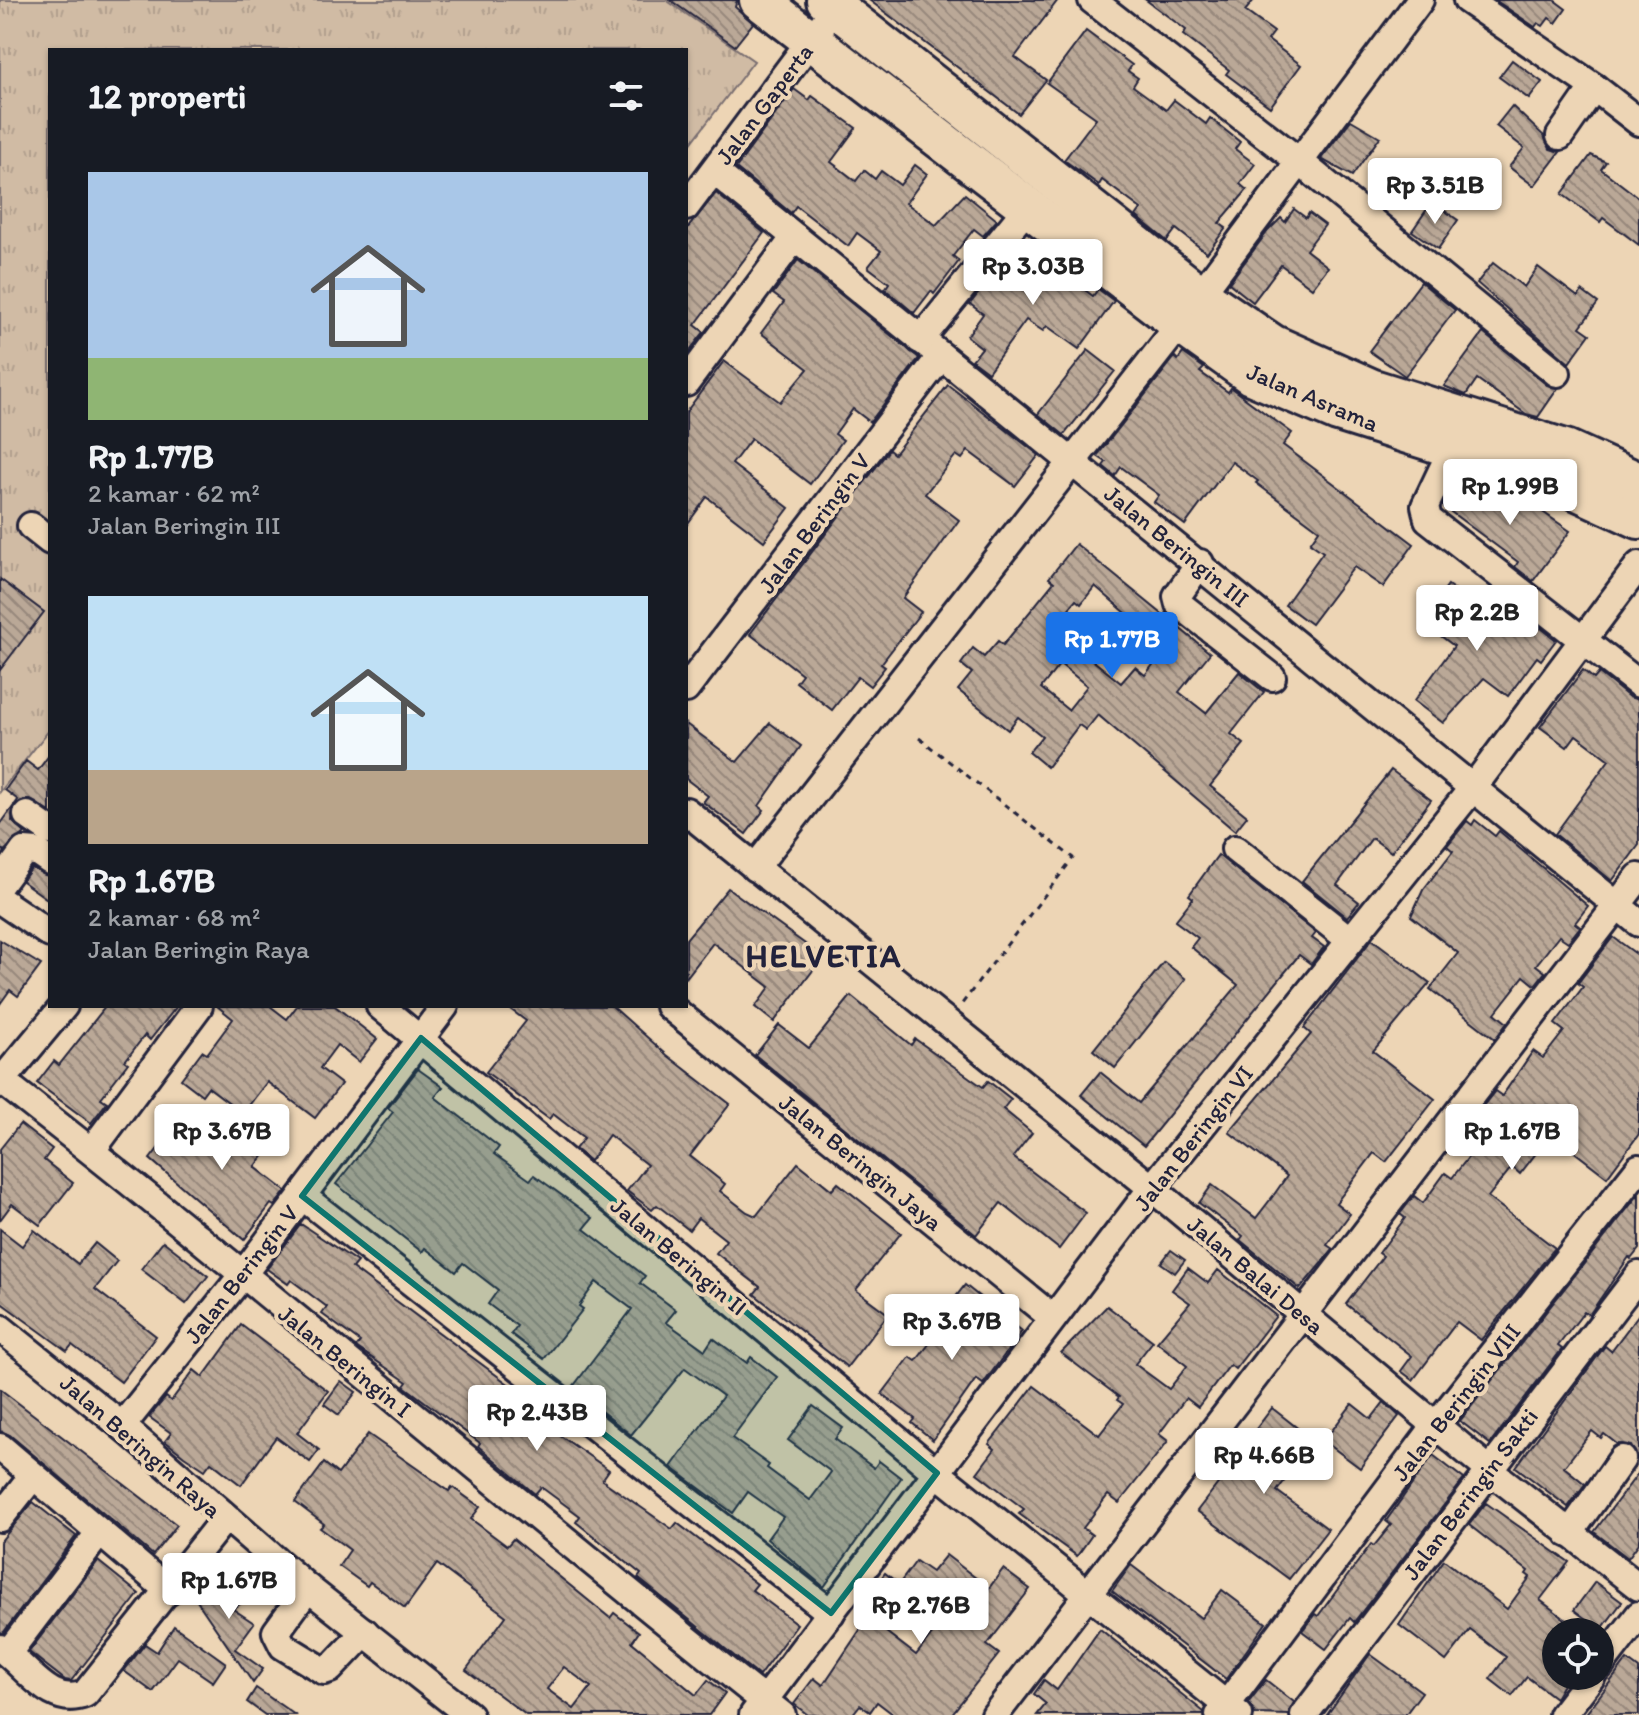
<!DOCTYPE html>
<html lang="id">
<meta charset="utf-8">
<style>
:root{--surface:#171b24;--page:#20242c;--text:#f1f3f6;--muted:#9ea1a6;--accent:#1a73e8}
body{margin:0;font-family:Itim,sans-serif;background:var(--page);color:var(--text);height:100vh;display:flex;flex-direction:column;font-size:30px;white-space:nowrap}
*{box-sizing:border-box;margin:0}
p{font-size:26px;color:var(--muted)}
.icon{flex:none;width:44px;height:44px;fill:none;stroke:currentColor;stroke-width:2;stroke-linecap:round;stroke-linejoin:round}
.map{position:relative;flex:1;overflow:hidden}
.details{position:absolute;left:48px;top:48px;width:640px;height:960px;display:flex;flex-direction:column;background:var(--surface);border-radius:0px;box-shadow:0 2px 6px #0004}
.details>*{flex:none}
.fabs{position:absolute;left:1542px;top:1618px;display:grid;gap:16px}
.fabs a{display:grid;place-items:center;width:72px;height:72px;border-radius:50%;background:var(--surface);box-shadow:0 2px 6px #0004;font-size:40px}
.price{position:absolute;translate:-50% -68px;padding:0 18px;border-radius:8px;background:#fff;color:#222;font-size:26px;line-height:52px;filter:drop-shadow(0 2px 4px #0008)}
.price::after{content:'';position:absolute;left:50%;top:48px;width:24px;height:18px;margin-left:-12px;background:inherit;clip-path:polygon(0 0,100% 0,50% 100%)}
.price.active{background:var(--accent);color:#fff}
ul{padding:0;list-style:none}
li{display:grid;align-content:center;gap:16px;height:424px;padding:0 40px}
li span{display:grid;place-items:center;height:248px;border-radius:0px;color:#555}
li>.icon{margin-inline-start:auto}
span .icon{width:144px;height:144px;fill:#fffc;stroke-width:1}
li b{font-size:34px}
h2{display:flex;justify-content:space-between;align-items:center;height:96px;padding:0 40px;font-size:34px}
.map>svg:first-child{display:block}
.grass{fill:url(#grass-tufts);stroke:#796e70;stroke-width:2}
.building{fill:url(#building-back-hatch);stroke:#22223b;stroke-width:2;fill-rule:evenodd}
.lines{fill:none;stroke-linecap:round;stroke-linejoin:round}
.minor-casing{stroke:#22223b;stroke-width:32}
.highway-casing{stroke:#22223b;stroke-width:44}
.path{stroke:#22223b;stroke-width:3;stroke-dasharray:6 6;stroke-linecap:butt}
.minor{stroke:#edd5b5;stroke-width:26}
.highway{stroke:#edd5b5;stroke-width:38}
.marked{fill:#0f766e;fill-opacity:0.2;stroke:#0f766e;stroke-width:6;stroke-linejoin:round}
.labels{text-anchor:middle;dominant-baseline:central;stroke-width:8;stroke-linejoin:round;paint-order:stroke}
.street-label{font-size:24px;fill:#22223b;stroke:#edd5b5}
.district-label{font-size:32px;font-weight:bold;letter-spacing:2px;fill:#22223b;stroke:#edd5b5}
</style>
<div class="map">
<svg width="1639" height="1715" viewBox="0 0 1639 1715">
<defs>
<pattern id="grass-tufts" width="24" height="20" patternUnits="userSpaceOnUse" patternTransform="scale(2)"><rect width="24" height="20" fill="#d0bba4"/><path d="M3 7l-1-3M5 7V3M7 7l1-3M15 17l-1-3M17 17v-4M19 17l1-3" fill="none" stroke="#b2a08e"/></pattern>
<pattern id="building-back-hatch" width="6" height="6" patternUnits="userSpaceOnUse" patternTransform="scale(2)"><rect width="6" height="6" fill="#baa897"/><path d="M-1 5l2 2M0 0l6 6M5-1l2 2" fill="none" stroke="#97887c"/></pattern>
</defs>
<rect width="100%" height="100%" fill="#edd5b5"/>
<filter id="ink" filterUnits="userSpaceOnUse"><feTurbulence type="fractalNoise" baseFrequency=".0125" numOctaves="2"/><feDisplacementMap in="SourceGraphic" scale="16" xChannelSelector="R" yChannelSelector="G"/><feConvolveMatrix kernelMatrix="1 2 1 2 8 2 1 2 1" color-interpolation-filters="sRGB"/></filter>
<g filter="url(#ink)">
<polygon class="grass" points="0,0 666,0 754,61 686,150 686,50 50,50 50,729 0,792"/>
<g class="building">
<polygon points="670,0 737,0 735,7 753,23 735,46"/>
<polygon points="869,0 1058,0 1015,57 1046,80 1019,114"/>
<polygon points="1146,0 1254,0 1245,11 1274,32 1268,40 1301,65 1270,107 1226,74 1229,70 1183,35 1186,30"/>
<polygon points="1495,0 1554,0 1566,9 1556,23 1549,18 1543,26 1538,23 1535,27"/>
<polygon points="1086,31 1132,65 1128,71 1138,78 1133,86 1166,110 1174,100 1206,124 1210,118 1240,142 1235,149 1255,164 1240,184 1247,190 1219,223 1226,228 1207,253 1176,229 1167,241 1136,216 1141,209 1102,180 1099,185 1064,160 1096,118 1047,83"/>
<polygon points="1512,60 1542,82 1529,99 1499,77"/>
<polygon points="794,89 809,100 812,96 856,128 831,162 856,181 864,170 875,179 881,171 900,185 915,165 927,174 906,203 936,225 965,194 997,220 983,236 974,229 953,256 959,261 934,294 931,291 914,313 885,289 889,283 868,267 881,251 857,233 848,246 796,206 791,213 736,168"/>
<polygon points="1512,106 1544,136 1550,149 1560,152 1534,186 1509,167 1524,148 1496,126"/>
<polygon points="1351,120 1380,137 1352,176 1321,159"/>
<polygon points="1591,155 1606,162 1601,169 1639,198 1639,245 1603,218 1600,222 1562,194"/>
<polygon points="716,193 764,233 695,325 704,332 686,355 686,230"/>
<polygon points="1432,202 1458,220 1438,249 1412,231"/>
<polygon points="1294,209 1306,218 1309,213 1325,225 1306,250 1328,267 1312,288 1281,265 1253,302 1229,283 1268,231 1281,218 1285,222"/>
<polygon points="1023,250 1036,259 1038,255 1093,296 1098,289 1114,301 1079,349 1047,326 1043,331 1026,320 988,372 972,360 982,348 967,336 983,314 970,304 1005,260 1012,266"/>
<polygon points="798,260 919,358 870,422 853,409 835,434 843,440 810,484 751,439 732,464 789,508 764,541 707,497 686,526 686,412 724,361 780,402 808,369 761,333 784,302 773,294"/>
<polygon points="1493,263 1524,287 1538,267 1578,297 1582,291 1598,303 1580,327 1590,334 1569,363 1477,283"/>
<polygon points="1421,282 1455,310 1405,376 1369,351"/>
<polygon points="1483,333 1547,385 1558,388 1538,417 1526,414 1477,379 1466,395 1444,386"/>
<polygon points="1088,350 1115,371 1064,435 1038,414"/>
<polygon points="1183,353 1204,368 1200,372 1228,392 1231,388 1292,433 1283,445 1414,544 1383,587 1354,567 1311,624 1285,605 1323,552 1310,543 1319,530 1256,483 1258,481 1232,462 1185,525 1154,502 1159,495 1121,467 1115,476 1103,466 1106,462 1097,456 1175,357 1178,360"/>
<polygon points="948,385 1039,455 1015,486 968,451 962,459 956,455 925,494 959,520 903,598 921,612 881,664 885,667 870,686 858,677 832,710 796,682 802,674 750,634 889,450 894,454"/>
<polygon points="1475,484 1500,502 1514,492 1570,531 1533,581 1515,567 1518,562 1443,506 1457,486 1467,494"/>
<path d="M1076,544L1210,653L1179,692L1206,713L1239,672L1264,692L1231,734L1244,744L1210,786L1247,816L1235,831L1098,715L1086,730L1079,725L1047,767L1029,752L1042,736L1018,717L1008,730L958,690L972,673L961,664L973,648L984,657L998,641L1003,645L1054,582L1049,578ZM1095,586L1166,648L1145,675L1135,667L1121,683L1053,628L1076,600L1081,604ZM1060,664L1087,686L1068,710L1041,688Z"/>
<polygon points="0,579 44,612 0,670"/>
<polygon points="1448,585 1513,633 1526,616 1556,640 1541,660 1537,657 1508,696 1484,678 1443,723 1414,701 1454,646 1421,621"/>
<polygon points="1583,670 1594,679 1599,673 1629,697 1639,700 1639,845 1612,881 1555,834 1609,760 1576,735 1567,747 1540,727"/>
<polygon points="770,723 801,746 759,806 764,810 746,834 703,802 708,796 686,779 686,724 737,762"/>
<polygon points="50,754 50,812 29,799 14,805 12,821 25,833 4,851 0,847 0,825 18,800 5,790 26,761 38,770"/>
<polygon points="1391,770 1431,800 1391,852 1372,838 1337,885 1359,902 1347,917 1302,881"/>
<polygon points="1475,820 1495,836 1499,831 1588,906 1575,923 1580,927 1568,942 1559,936 1536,965 1545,972 1535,985 1524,976 1495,1013 1507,1023 1495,1039 1430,989 1458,953 1411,916 1423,890 1453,851 1447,846 1467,821 1472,825"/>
<polygon points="1218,855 1316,933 1312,938 1324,947 1311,964 1299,955 1144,1146 1081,1095 1100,1072 1139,1103 1238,985 1191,947 1198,938 1175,921 1193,898 1189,895"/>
<polygon points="32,868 50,877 50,901 22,881"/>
<polygon points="728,888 823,957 774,1022 755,1007 770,987 713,943 686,978 686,939"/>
<polygon points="1613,937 1639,956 1639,1134 1607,1177 1551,1134 1520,1174 1512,1167 1488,1197 1555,1248 1481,1340 1457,1322 1413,1380 1401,1371 1412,1356 1346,1304 1383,1256 1379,1253 1405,1218 1400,1214 1414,1196 1423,1203 1445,1173 1452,1178 1470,1155 1462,1148 1472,1136 1464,1130 1495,1091 1502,1096 1533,1051 1543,1058 1564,1031 1555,1024 1583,987 1578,983"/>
<polygon points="1372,939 1430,983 1373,1051 1435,1099 1386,1162 1374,1153 1336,1203 1350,1214 1327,1245 1333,1249 1300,1289 1240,1240 1243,1236 1199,1203 1212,1185 1256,1218 1273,1196 1287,1176 1229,1132 1311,1034 1304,1028"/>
<polygon points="0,940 41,965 18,996 10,990 0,1004"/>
<polygon points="1164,962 1186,979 1115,1068 1093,1050"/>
<polygon points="851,996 911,1045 915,1039 983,1087 988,1081 1011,1099 1003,1109 1032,1133 1013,1157 1086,1213 1059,1249 1001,1203 976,1235 755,1055 779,1025 809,1048"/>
<polygon points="106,1006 177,1006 150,1040 145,1035 125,1061 128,1063 101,1098 107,1102 91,1123 37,1083 54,1061 59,1065"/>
<polygon points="217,1006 270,1006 287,1019 297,1006 335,1006 377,1039 359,1062 337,1045 320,1068 341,1084 315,1118 267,1082 243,1113 208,1087 202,1095 181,1079 202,1051 207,1054 233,1019"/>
<polygon points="506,1006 612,1006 667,1055 730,1104 690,1156 725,1184 720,1191 747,1212 756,1216 798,1163 832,1190 838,1183 901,1233 856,1290 888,1314 847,1367 754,1294 760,1287 716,1253 726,1240 698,1218 689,1230 657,1205 652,1210 627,1191 647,1165 609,1135 590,1161 575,1149 584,1138 553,1114 549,1119 486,1072 526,1021"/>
<polygon points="418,1069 443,1087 435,1097 499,1147 494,1154 530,1180 534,1175 593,1218 584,1229 645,1276 640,1283 676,1310 666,1322 705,1350 713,1338 747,1363 751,1357 777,1377 732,1438 769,1465 767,1468 810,1500 831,1472 788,1440 813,1406 843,1428 835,1439 874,1468 879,1461 901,1478 824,1587 767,1539 783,1517 748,1492 733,1513 671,1467 723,1396 685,1368 631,1435 572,1388 632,1309 596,1282 579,1306 583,1309 544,1359 511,1334 517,1326 488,1304 498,1290 463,1263 456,1272 425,1248 422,1252 336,1184 393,1112 388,1108"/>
<polygon points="187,1111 206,1126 200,1133 229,1154 257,1117 280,1134 255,1167 286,1191 274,1206 271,1204 244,1240 150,1159"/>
<polygon points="20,1124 52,1149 44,1160 73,1183 40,1225 12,1204 0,1220 0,1149"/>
<polygon points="1639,1194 1639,1249 1631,1259 1629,1257 1589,1315 1584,1312 1558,1346 1562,1349 1490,1444 1460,1421"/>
<polygon points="301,1224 357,1262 352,1268 515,1389 505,1403 542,1430 545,1425 609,1470 602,1480 672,1529 677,1523 757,1584 752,1590 797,1624 759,1676 638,1578 641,1574 576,1522 580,1516 541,1487 535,1494 478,1446 480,1443 404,1386 407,1382 356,1347 360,1342 322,1314 327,1307 291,1280 288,1284 267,1269"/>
<polygon points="0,1229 22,1246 34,1230 78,1264 95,1243 117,1261 95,1289 156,1336 121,1382 72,1345 67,1351 0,1302"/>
<polygon points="163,1241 208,1276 186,1304 141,1269"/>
<polygon points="1171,1250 1185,1260 1175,1273 1161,1263"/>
<polygon points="1188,1268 1208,1283 1218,1270 1276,1316 1235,1369 1230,1365 1198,1407 1186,1398 1159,1434 1168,1441 1119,1503 1108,1495 1083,1528 1092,1535 1077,1556 1019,1514 1024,1509 977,1473 995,1449 989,1444 1034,1386 1099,1435 1123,1404 1117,1400 1119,1397 1061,1353 1107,1306 1153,1341 1135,1364 1169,1389 1187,1366 1157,1342 1190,1303 1172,1290"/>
<polygon points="965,1285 1022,1331 983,1384 976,1379 933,1440 912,1423 915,1419 882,1394 910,1357 916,1361 943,1326 937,1321"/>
<polygon points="1639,1314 1639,1461 1631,1446 1617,1444 1604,1434 1601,1438 1592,1431 1564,1467 1585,1484 1568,1507 1516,1467 1605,1346 1611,1351"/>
<polygon points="241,1325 328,1391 297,1433 319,1450 310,1462 276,1437 241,1485 211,1462 205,1470 184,1456 165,1441 171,1433 149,1417 166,1397 171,1401 194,1370 203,1377"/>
<polygon points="341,1381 356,1392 339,1415 324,1404"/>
<polygon points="0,1389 177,1525 153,1555 10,1435 0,1431"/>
<polygon points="1384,1402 1399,1416 1360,1468 1324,1441 1352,1404 1371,1419"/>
<polygon points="1272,1408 1314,1441 1277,1491 1328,1529 1289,1579 1197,1511 1220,1481 1204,1469 1231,1443 1240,1450"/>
<path d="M368,1434L449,1491L452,1487L480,1507L471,1519L507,1546L513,1539L610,1618L614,1613L639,1632L632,1642L696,1695L708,1680L725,1693L709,1715H526L466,1670L506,1616L437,1564L405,1608L370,1582L367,1586L339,1566L350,1550L320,1528L324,1524L295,1502L324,1463L338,1474ZM564,1667L591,1687L574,1709L547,1689Z"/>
<polygon points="1433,1455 1464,1479 1354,1622 1350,1618 1326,1649 1302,1631 1315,1614 1318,1616 1371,1544 1374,1546 1391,1525 1386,1521"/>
<polygon points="1639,1472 1639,1543 1628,1558 1594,1532"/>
<polygon points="33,1502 76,1536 3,1633 0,1632 0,1542"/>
<polygon points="1486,1503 1569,1562 1540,1600 1565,1619 1549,1640 1556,1646 1556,1676 1568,1676 1555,1698 1527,1677 1512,1696 1490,1679 1506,1657 1470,1630 1446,1661 1399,1625 1444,1560 1507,1609 1530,1577 1526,1574 1528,1571 1469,1525"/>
<polygon points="946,1555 989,1588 1003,1569 1030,1589 987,1645 999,1654 951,1715 894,1715 877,1702 870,1712 860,1705 852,1715 808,1715 794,1704 814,1678 823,1685 868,1618 916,1655 933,1633 874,1588 885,1573 899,1584 916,1561 932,1572"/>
<polygon points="98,1561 139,1594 71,1681 65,1680 29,1652"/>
<polygon points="1131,1565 1201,1618 1222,1590 1266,1623 1226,1679 1112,1591"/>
<polygon points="227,1577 243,1602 233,1609 254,1623 235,1649 263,1669 253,1683 195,1598"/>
<polygon points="1595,1582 1622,1602 1601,1630 1574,1610"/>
<polygon points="174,1626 226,1663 213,1682 178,1658 153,1692 124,1671 145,1644 157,1652"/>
<polygon points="1100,1629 1204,1712 1203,1715 1037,1715 1046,1704 1034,1694 1044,1680 1057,1690"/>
<polygon points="1370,1654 1422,1692 1405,1715 1327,1715"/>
<polygon points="1627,1660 1639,1669 1639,1715 1585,1715"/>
<polygon points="1266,1680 1294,1702 1288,1715 1255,1714 1249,1702"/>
<polygon points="256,1688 295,1715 265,1715 247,1702"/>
</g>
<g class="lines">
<g class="minor-casing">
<g id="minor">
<polyline points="1092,0 1300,162 1557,373"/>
<polyline points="1467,0 1594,87 1639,122"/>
<polyline points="1560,136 1594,87"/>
<polyline points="714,171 1639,923"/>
<polyline points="686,207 841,0"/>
<polyline points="1200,295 1420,0"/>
<polyline points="920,340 1027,208"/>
<polyline points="686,383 795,237"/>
<polyline points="1452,449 1425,506 1428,519 1639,684"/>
<polyline points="31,526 50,541"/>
<polyline points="1200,563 1177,596 1179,604 1272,677"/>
<polyline points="686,689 941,356"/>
<polyline points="686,811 1152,1188 1488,1469 1639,1587"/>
<polyline points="27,815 50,831"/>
<polyline points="1235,849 1350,940"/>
<polyline points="755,868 1180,324"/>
<polyline points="0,884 24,851 37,852 50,861"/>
<polyline points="0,900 50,934"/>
<polyline points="380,1006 937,1473 1239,1715"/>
<polyline points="669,1006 1053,1318"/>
<path d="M2,1081C266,1287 519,1507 782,1715"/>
<polyline points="0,1083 64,1006"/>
<polyline points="92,1150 199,1006"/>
<polyline points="302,1196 831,1613"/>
<polyline points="0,1328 122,1426 308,1588 469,1715"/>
<polyline points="122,1426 241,1277 445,1006"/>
<polyline points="0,1447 169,1591"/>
<polyline points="0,1518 33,1476"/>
<polyline points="1569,1534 1622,1459"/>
<polyline points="308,1588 276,1632 283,1646 324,1671 330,1669 365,1632"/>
<path d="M0,1648C28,1667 50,1708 85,1694L224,1519"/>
<polyline points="8,1653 99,1533"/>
<polyline points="1600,1666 1639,1615"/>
<polyline points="753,1715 1152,1188 1472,789 1639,565"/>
<polyline points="995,1715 1639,877"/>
<polyline points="1219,1715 1436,1425 1639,1168"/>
<polyline points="1304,1715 1639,1275"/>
<polyline points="1562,1715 1592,1676"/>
</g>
</g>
<g class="highway-casing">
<g id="highway">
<polyline points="759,0 1180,324 1251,375 1338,412 1554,480 1639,519"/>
<polyline points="826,0 1200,295 1272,344 1373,389 1568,450 1639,482"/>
</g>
</g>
<polyline class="path" points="919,738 1073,858 961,1005"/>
<use href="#minor" class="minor"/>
<use href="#highway" class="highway"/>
</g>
</g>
<path class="marked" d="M421,1038L937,1473L831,1613L302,1196Z"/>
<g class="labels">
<g class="street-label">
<text transform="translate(764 104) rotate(-53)">Jalan Gaperta</text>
<text transform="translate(1313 397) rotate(23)">Jalan Asrama</text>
<text transform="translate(814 523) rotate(-53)">Jalan Beringin V</text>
<text transform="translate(1177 546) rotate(39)">Jalan Beringin III</text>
<text transform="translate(1193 1138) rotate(-52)">Jalan Beringin VI</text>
<text transform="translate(861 1162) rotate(39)">Jalan Beringin Jaya</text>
<text transform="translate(679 1256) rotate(40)">Jalan Beringin II</text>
<text transform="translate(241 1274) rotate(-52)">Jalan Beringin V</text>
<text transform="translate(1256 1275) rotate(40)">Jalan Balai Desa</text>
<text transform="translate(345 1361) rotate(39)">Jalan Beringin I</text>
<text transform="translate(1456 1402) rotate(-52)">Jalan Beringin VIII</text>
<text transform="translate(141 1446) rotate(41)">Jalan Beringin Raya</text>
<text transform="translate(1470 1494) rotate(-53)">Jalan Beringin Sakti</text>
</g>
<g class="district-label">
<text x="824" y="956">HELVETIA</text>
</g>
</g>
</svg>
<div class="fabs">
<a><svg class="icon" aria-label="locate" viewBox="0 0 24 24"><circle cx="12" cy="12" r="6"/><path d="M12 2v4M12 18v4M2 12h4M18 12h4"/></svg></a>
</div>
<b class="price" style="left:1435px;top:226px">Rp 3.51B</b>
<b class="price" style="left:1033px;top:307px">Rp 3.03B</b>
<b class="price" style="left:1510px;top:527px">Rp 1.99B</b>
<b class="price" style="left:1477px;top:653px">Rp 2.2B</b>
<b class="price active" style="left:1112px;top:680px">Rp 1.77B</b>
<b class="price" style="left:222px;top:1172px">Rp 3.67B</b>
<b class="price" style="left:1512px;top:1172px">Rp 1.67B</b>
<b class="price" style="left:952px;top:1362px">Rp 3.67B</b>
<b class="price" style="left:537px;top:1453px">Rp 2.43B</b>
<b class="price" style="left:1264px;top:1496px">Rp 4.66B</b>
<b class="price" style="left:229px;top:1621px">Rp 1.67B</b>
<b class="price" style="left:921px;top:1646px">Rp 2.76B</b>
<section class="details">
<h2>12 properti<svg class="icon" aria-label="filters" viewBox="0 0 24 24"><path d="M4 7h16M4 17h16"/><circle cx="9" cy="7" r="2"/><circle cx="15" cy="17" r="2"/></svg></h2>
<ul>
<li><span style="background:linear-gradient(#a9c7e8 75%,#8fb573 0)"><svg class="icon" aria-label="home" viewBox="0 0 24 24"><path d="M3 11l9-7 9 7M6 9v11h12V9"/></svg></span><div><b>Rp 1.77B</b><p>2 kamar · 62 m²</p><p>Jalan Beringin III</p></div></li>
<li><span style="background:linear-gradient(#bfe0f5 70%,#b9a48a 0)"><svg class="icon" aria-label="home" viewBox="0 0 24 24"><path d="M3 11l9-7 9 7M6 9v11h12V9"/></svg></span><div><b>Rp 1.67B</b><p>2 kamar · 68 m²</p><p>Jalan Beringin Raya</p></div></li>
</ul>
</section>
</div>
